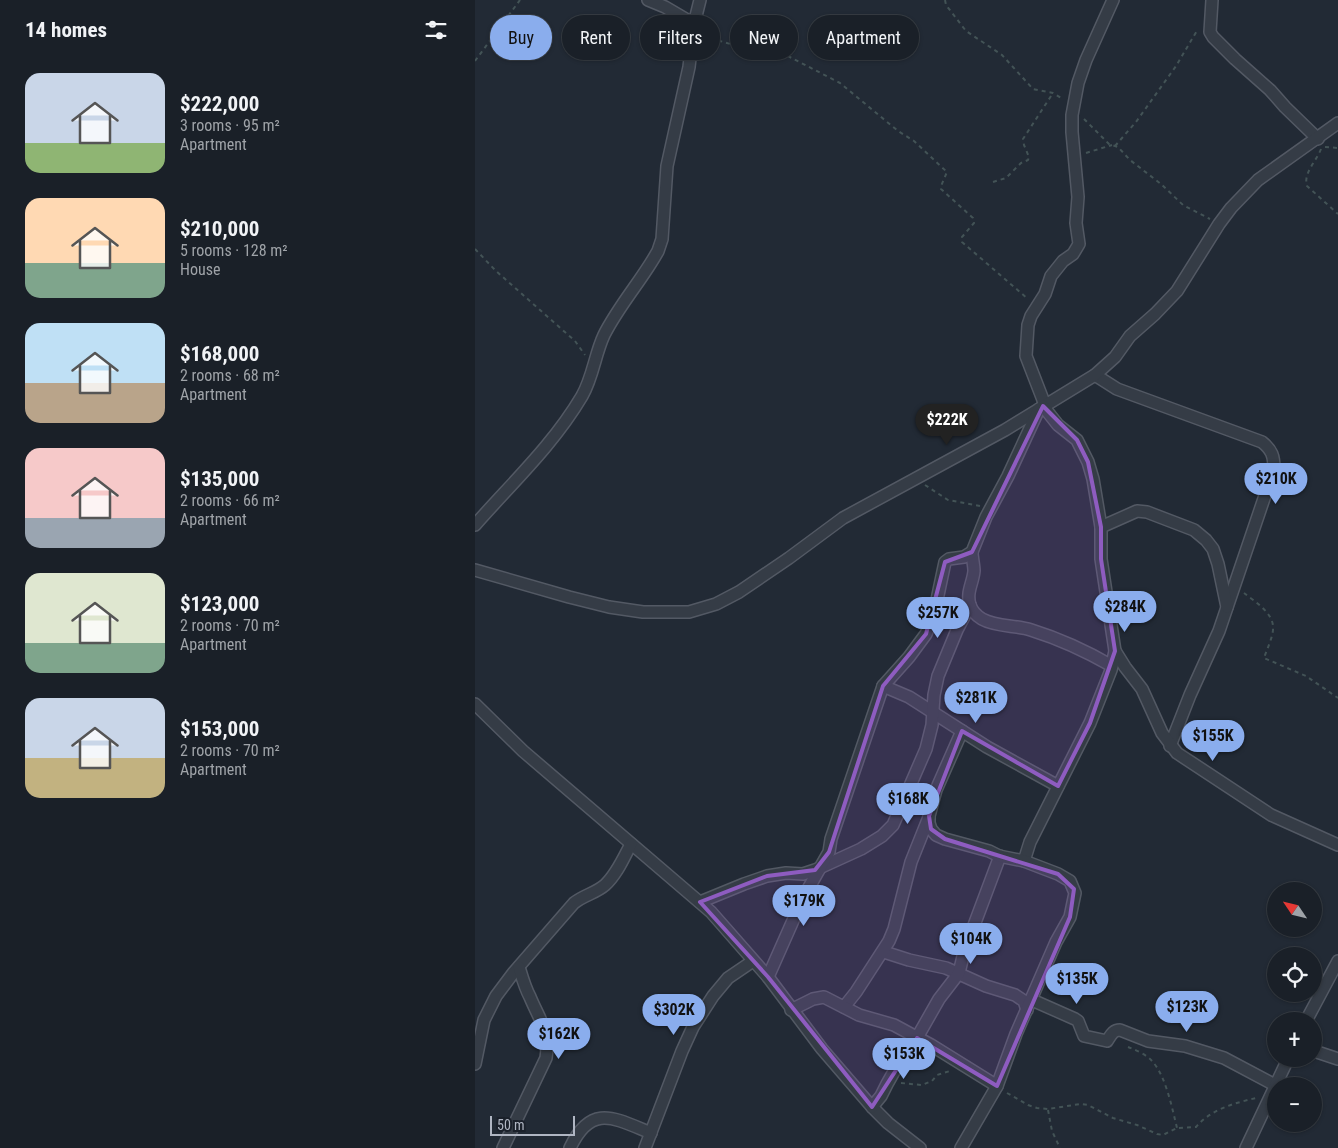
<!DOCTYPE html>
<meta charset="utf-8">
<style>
:root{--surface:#1a2028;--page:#272d34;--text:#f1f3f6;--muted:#9fa3a8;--line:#383e45;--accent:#8aaded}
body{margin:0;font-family:"Roboto Condensed",sans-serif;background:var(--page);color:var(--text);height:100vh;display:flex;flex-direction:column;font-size:19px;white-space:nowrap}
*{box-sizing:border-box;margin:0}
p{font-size:16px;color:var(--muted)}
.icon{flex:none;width:28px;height:28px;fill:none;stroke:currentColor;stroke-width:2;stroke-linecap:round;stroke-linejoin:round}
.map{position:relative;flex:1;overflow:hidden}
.drawer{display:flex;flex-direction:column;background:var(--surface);width:475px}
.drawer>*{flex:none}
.hud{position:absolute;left:15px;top:15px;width:475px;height:45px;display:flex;gap:10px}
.needle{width:32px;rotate:305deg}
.buttons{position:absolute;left:792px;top:882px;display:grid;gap:10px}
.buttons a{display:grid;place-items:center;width:55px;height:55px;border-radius:50%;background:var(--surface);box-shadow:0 1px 4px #0004,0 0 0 1px var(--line);font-size:25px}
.scale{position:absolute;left:15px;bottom:12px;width:85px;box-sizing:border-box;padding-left:5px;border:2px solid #b0b6c3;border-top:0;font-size:14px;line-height:18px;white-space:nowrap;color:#b0b6c3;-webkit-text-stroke:4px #1b212b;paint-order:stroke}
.price{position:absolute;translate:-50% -42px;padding:0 11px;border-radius:18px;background:var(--accent);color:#111;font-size:16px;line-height:32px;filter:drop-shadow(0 1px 2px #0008)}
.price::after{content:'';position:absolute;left:50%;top:30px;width:15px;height:11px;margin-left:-8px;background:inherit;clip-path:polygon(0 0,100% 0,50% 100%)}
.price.on{background:#222;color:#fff}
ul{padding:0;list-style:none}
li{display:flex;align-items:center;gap:15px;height:125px;padding:0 25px}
li span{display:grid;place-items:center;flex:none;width:140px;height:100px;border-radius:15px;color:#555}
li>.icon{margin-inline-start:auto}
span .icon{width:60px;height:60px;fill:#fffc;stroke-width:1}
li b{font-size:21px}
h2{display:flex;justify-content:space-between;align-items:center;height:60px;padding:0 25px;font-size:21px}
.pill{padding:0 18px;border-radius:22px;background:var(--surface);box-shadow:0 1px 4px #0004,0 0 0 1px var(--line);font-size:18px;line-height:45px}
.pill.on{background:var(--accent);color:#111}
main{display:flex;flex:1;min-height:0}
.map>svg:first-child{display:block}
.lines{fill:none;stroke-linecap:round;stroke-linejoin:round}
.street-casing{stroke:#535964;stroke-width:14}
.path{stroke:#435356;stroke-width:2;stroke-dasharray:4 4;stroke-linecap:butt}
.street{stroke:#353c46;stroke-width:11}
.marked{fill:#8e5cc0;fill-opacity:0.2;stroke:#8e5cc0;stroke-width:4;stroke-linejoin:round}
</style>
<main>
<section class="drawer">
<h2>14 homes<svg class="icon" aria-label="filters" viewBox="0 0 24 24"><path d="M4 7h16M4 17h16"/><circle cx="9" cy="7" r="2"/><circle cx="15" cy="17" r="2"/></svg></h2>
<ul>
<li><span style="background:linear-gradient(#c9d6e8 70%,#8fb573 0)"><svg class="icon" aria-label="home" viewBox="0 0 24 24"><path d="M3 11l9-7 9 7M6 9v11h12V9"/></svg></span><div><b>$222,000</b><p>3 rooms · 95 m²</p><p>Apartment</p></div></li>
<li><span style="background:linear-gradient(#ffd9b3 65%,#7fa58c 0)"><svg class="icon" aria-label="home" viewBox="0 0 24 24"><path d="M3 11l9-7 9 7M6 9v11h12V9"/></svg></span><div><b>$210,000</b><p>5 rooms · 128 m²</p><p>House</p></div></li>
<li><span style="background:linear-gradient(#bfe0f5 60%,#b9a48a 0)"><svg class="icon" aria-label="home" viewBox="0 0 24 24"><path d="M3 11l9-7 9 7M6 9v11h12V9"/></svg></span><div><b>$168,000</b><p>2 rooms · 68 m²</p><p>Apartment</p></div></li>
<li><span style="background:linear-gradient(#f6c9c9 70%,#9aa5b1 0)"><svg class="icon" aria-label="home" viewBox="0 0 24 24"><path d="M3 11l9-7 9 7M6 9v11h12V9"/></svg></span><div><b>$135,000</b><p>2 rooms · 66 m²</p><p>Apartment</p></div></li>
<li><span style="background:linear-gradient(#dfe7d0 70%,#7fa58c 0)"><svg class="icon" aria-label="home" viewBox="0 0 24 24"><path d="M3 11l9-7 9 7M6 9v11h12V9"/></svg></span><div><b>$123,000</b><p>2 rooms · 70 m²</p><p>Apartment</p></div></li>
<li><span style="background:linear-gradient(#c9d6e8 60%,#c2b280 0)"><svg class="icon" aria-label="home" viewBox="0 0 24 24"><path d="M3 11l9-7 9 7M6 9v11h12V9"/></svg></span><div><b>$153,000</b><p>2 rooms · 70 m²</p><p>Apartment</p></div></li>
</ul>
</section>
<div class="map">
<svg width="863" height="1148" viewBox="0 0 863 1148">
<rect width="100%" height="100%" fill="#222a35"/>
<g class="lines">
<g class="street-casing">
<g id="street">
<polyline points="173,0 190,7 219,24"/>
<polyline points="737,0 735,32 738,37 760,59 795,90 810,107 843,139"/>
<path d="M620,375L642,389L787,442C797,450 799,456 799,469L744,631L715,695L695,746"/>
<polyline points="570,405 551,356 553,325 556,316 570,294 576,276 588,261 598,254 604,244 601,223 603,197 597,132 597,115 603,83 611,60 638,0"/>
<path d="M0,525C37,483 78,445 107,396C118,377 120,354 129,335C144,305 167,280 183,251L187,239L192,166L214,67L219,24L225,0"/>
<polyline points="626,527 662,511 672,512 719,530 731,540 738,549 743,564 752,607"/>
<path d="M497,552C497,558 499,565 499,571C498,583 491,592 495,605C497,611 502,616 507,619C521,627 541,625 556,630C585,639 611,651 637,666"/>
<polyline points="0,570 94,597 134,607 168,612 214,612 241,604 264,592 314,558 368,518 530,430 620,375 640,357 655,336 680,314 702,291 744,224 756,208 783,180 863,123"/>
<polyline points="640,651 650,667 667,689 687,733 702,753 796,815 863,845"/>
<polyline points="408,686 434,697 512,747 583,786"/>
<polyline points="0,704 48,751 236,912 293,977 347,1049 397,1107 413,1123 445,1148"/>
<polyline points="549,861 555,842 615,723 636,670 640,651 626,559 626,527 618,479 613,462 602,440 583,425 568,406"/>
<polyline points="225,902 269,884 292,876 311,873 328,874 340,870 386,849 407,836 418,825 451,749 457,725 459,695 463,676 482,630 495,605"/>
<polyline points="409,952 434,960 471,968 511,986 540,995 549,1001 552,1010"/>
<polyline points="293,977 328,898 354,852 356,839 408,686 434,657 451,634 459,614 470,562 474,559 489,557 497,552 511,517 533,476 564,409"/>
<path d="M557,1000L600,1019L603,1021L609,1036L632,1041C636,1035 638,1030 645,1030L673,1041L710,1046L749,1058L800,1085"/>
<polyline points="369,1007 381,992 414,941 419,929 436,862 454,817"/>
<polyline points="316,1010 338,999 349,997 384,1015 419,1025 456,1045 522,1086"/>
<polyline points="831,1021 863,961"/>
<polyline points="839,1051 863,1059"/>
<path d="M0,1064L9,1020L21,996L39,972L99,903C109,895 121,893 130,885C142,874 149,857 156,844"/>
<polyline points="397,1107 406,1096 412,1084 425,1061 435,1050 464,999 484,973 489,952 525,856"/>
<path d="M28,1148L71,1058C75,1031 65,1021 55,997C50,988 47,977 44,967"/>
<path d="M95,1148C116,1103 139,1118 176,1133"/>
<polyline points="170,1148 207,1051 218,1027 238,996 253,978 278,961"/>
<polyline points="486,1148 522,1086 541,1034 581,942 595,917 600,893 595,881 583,874 549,861 524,856 514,851 470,839 461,835 456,829 454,823 454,816 461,790 487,731"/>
<polyline points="771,1148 813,1059"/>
</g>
</g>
<g class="path">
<polyline points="470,0 471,5 491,31 527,55 558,89 578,93 588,99"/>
<polyline points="228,36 262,46 271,51 309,54 365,83 423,131 439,141 472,172 466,186 466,189 498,218 499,223 487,237 487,242 553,299"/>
<polyline points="0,61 45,0"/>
<polyline points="609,119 634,144 643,147 655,160 686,184 708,205 735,219"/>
<polyline points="640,146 661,122 701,66 723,29"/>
<polyline points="850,147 863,148"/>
<path d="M846,149C841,162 828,173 832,186L863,214"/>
<polyline points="611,153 637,145"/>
<polyline points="518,182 531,178 546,163 553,160 554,157 549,145 548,139 578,93"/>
<polyline points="0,249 21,271 100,341 110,355"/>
<polyline points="450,485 473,500 505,506"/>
<path d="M769,593C779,601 797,612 798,626C799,635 792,649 789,658L831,676L863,698"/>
<path d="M653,1047C661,1050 672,1055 677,1061C691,1076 697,1108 702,1128"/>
<polyline points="426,1083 447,1085 457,1081 462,1075 475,1071"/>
<path d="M532,1093L553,1105L562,1108L573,1109L605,1104L613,1105L638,1118L662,1125L682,1134L688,1135L702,1128L721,1127C736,1109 760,1103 781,1098"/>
<polyline points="573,1110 577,1131 585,1148"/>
</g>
<use href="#street" class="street"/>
</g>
<path class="marked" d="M568,406L602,440L613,462L626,527V559L640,651L615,723L583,786L487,731L454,816L456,829L470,839L583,874L599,889L595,917L522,1086L442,1038L397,1107L293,977L225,902L292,876L340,870L354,852L408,686L451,634L470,562L497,552Z"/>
</svg>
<div class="buttons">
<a><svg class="needle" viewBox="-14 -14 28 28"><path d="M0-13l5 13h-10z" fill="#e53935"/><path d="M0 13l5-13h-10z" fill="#9fa3a8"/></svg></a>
<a><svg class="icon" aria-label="locate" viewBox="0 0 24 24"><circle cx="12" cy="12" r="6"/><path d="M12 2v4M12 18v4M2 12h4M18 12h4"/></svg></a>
<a>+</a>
<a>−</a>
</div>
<div class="scale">50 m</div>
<b class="price on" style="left:472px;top:446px">$222K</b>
<b class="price" style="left:801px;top:505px">$210K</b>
<b class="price" style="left:650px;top:633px">$284K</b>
<b class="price" style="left:463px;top:639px">$257K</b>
<b class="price" style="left:501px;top:724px">$281K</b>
<b class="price" style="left:738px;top:762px">$155K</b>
<b class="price" style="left:433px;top:825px">$168K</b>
<b class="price" style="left:329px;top:927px">$179K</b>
<b class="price" style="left:496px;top:965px">$104K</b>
<b class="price" style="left:602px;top:1005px">$135K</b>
<b class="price" style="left:712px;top:1033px">$123K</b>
<b class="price" style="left:199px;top:1036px">$302K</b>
<b class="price" style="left:84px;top:1060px">$162K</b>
<b class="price" style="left:429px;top:1080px">$153K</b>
<div class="hud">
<a class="pill on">Buy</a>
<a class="pill">Rent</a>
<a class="pill">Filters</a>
<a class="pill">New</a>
<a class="pill">Apartment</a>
</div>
</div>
</main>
